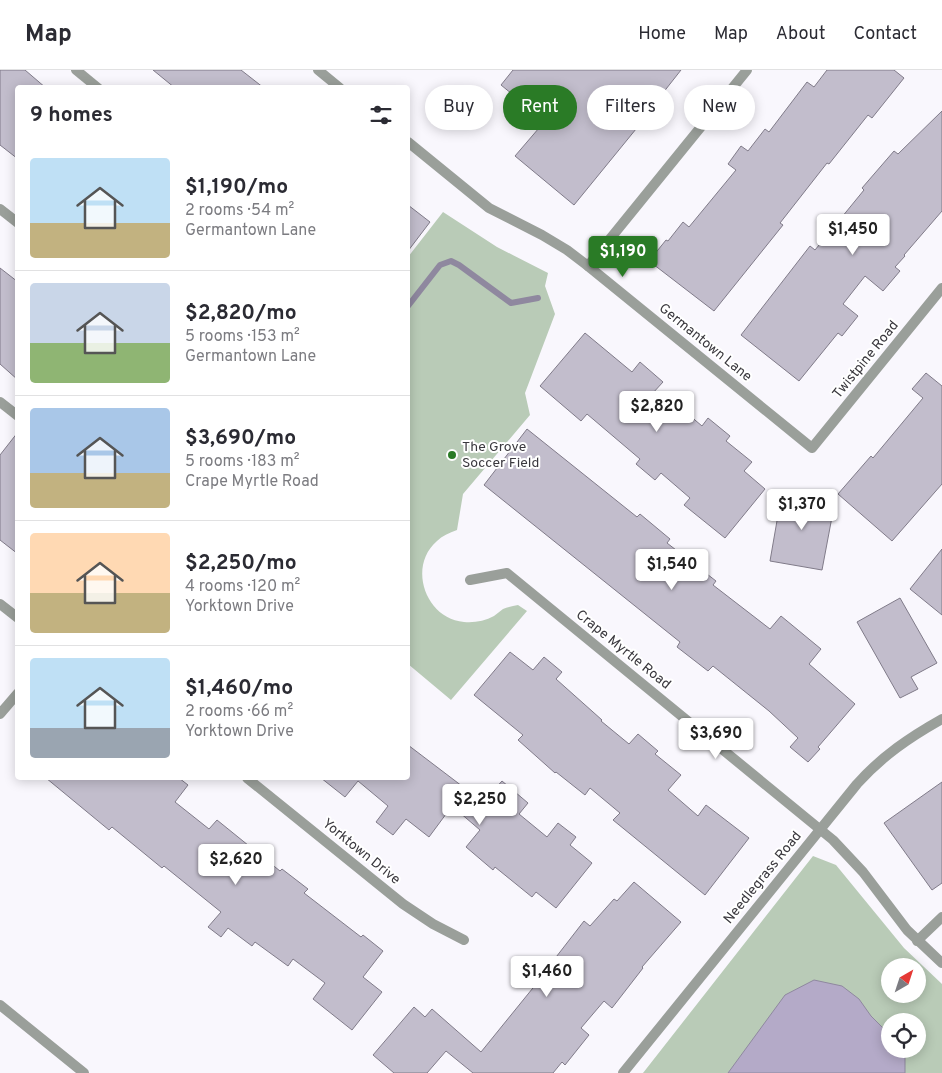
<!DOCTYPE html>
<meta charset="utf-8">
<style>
:root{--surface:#fff;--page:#f2f2f3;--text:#2b2b33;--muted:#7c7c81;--line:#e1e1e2;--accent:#2a7b26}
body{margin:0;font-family:Overpass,sans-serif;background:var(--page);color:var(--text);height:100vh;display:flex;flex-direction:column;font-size:19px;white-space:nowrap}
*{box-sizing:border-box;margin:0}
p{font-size:16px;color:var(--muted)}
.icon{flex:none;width:28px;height:28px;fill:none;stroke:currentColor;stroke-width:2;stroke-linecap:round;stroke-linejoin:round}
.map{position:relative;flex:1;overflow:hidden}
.sheet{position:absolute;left:15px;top:15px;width:395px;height:695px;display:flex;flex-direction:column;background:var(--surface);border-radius:5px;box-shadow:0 2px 12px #0003}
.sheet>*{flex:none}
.banner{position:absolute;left:425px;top:15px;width:441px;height:45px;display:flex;gap:10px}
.needle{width:32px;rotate:39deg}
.controls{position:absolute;left:881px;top:888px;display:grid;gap:10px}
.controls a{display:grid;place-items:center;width:45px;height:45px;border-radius:50%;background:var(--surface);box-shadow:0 2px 12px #0003;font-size:25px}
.price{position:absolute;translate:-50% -42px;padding:0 11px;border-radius:5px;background:#fff;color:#222;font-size:16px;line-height:32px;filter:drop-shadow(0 1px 2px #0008)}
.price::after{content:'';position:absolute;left:50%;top:30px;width:15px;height:11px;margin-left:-8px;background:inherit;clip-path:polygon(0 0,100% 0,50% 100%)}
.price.active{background:var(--accent);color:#fff}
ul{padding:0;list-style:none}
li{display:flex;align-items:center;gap:15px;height:125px;padding:0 15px}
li+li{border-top:1px solid var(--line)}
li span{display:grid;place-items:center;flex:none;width:140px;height:100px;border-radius:5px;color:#555}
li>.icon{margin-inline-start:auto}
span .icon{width:60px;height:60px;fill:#fffc;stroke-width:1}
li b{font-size:21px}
h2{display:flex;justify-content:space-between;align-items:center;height:60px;padding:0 15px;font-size:21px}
.tag{padding:0 18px;border-radius:22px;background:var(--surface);box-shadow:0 2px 12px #0003;font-size:18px;line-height:45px}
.tag.active{background:var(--accent);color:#fff}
header{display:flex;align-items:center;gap:30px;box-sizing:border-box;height:70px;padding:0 25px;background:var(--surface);border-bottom:1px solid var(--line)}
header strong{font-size:24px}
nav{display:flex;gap:28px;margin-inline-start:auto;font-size:18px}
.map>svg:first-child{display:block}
.green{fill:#b9cbb7;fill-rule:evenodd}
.water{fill:#b4aac8;stroke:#8f889f}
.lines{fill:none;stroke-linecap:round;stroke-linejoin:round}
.stream{stroke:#8f889f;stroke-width:6}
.building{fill:#c2bdcc;stroke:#807b89}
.service{stroke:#9a9f9a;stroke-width:10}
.minor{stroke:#9a9f9a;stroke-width:10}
.poi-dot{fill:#2a7b26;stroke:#fff;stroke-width:2}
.labels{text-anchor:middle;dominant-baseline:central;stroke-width:4;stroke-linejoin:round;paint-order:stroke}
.street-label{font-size:14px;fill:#3a383e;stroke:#fff}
.poi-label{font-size:14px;fill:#3a383e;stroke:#fff;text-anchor:start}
</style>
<header>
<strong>Map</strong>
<nav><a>Home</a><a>Map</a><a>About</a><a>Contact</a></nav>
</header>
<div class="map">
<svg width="942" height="1003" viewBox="0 0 942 1003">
<rect width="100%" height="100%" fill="#f9f7fd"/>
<g class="green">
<path d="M443,142L497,177L548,203L545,216L555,244L525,323L530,345L463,424L457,460C449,463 442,466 437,471C407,497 426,549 464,552C474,553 485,551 494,546C497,544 500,541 503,539C507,537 513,536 518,535L527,541L451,630L408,594V187Z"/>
<path d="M813,786L836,795L904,878L942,914V1003H643ZM890,896H918V924H890ZM890,951H918V979H890Z"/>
</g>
<polygon class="water" points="814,910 842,916 859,929 871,946 890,965 890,979 901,979 905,986 905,1003 728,1003 785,925"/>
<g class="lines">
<polyline class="stream" points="408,236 440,195 451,191 459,195 511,233 538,228"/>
</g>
<g class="building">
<polygon points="0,0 25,0 46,18 18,18 18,89 0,75"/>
<polygon points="153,0 241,0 264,18 175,18"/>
<polygon points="513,0 681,0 644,47 645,48 574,135 515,86 545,51 501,15"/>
<polygon points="827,0 894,0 904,8 872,48 868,45 829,94 827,93 780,153 783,155 714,241 649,191 666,170 668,171 683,152 689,157 736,100 728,94 741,76 748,81 765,59 769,62 807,12 814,17"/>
<polygon points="942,41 942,141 904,185 905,186 895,197 900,201 883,221 865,206 843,234 858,246 842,266 838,263 799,311 741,265 810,176 815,180 864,120 862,118 894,81 898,84"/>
<polygon points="408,135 430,152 408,181"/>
<polygon points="0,198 18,212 18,310 0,294"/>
<polygon points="585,263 632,302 640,292 663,312 652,324 677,345 682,339 702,356 708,348 730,366 726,371 752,392 744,401 765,419 725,468 684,435 690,428 661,403 655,410 636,394 640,389 587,344 581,351 540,316"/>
<polygon points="926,303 942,316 942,414 892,471 838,424 871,386 873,388 923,328 912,319"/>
<polygon points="527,359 637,447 640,444 670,469 667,473 716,511 713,515 770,559 781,546 821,579 809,594 855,634 818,677 820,679 808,692 790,677 798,668 769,641 713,596 708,601 677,577 680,572 484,415"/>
<polygon points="18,362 18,484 0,470 0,385"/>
<polygon points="782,422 835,431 822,500 770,491"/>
<polygon points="942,479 942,545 910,519"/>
<polygon points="900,528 937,593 911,607 918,619 900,628 857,552"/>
<polygon points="510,582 533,600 544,587 562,602 556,609 602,650 601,651 629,674 638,664 658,681 655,684 681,705 668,720 698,746 706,735 749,768 705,825 613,750 620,743 590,718 585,725 556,702 555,703 518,670 523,665 474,625"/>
<polygon points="408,675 483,732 502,711 528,733 519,744 547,767 558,753 576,767 570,775 592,793 556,838 536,822 532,827 495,797 493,800 466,777 480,760 452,736 429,767 406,749 393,765 376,752 388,736 358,711 345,727 321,708 408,708"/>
<polygon points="46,708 179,708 188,715 175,732 209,759 217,750 280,801 282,799 308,819 304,823 361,867 363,865 383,881 363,907 382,922 352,960 313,929 325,913 293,889 288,896 255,872 252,876 228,858 221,867 208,857 221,842 164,796 162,798 112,757 109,760"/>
<polygon points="942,712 942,813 932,820 884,753"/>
<polygon points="634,812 681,852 642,897 643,898 612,938 604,931 581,958 589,965 565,995 562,992 553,1003 473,1003 446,981 427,1003 394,1003 373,985 414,937 425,947 432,939 481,982 554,892 553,891 584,851 590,856 614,829 617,831"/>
</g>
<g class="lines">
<g class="service">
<polyline points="76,0 98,18"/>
<polyline points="0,332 18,346"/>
<polyline points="917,871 942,847"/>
</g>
<g class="minor">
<polyline points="318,0 340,18"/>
<polyline points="408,72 489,138 542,165 567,180 588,196 812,378 942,218"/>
<polyline points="0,139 18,153"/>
<polyline points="588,196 747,0"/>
<polyline points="470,510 507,503 833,770 863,802 907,860 942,893"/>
<polyline points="0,534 18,548"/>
<polyline points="0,644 18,623"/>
<polyline points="247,708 403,834 433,854 464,870"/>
<polyline points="0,935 84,1003"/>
<path d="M623,1003L857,714C882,686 910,667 942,649"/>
</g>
</g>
<circle class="poi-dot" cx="452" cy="385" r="5"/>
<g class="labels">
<g class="street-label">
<text transform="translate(705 273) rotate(39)">Germantown Lane</text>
<text transform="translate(866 290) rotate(-51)">Twistpine Road</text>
<text transform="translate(623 580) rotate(39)">Crape Myrtle Road</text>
<text transform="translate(361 782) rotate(39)">Yorktown Drive</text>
<text transform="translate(763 808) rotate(-51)">Needlegrass Road</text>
</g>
<g class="poi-label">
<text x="462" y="377">The Grove<tspan x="462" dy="16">Soccer Field</tspan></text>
</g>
</g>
</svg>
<div class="controls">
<a><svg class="needle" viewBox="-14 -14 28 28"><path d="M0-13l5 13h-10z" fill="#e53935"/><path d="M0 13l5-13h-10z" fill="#7c7c81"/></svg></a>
<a><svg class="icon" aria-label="locate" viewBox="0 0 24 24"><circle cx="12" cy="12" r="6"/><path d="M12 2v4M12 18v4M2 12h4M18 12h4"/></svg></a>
</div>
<b class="price" style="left:853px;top:186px">$1,450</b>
<b class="price active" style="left:623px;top:208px">$1,190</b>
<b class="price" style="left:657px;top:363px">$2,820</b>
<b class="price" style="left:802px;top:461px">$1,370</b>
<b class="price" style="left:672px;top:521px">$1,540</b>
<b class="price" style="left:716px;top:690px">$3,690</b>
<b class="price" style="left:480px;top:756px">$2,250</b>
<b class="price" style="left:236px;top:816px">$2,620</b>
<b class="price" style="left:547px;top:928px">$1,460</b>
<div class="banner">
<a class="tag">Buy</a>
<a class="tag active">Rent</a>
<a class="tag">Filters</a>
<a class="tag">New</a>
</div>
<section class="sheet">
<h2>9 homes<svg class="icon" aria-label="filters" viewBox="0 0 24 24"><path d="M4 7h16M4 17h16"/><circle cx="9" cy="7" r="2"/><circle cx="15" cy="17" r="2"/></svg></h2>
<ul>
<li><span style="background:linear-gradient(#bfe0f5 65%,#c2b280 0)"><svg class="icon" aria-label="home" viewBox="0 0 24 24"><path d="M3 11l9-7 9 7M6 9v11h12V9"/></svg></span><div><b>$1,190/mo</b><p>2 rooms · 54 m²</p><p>Germantown Lane</p></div></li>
<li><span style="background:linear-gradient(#c9d6e8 60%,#8fb573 0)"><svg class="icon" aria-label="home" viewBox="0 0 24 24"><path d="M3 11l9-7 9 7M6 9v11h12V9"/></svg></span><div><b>$2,820/mo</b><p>5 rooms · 153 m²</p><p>Germantown Lane</p></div></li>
<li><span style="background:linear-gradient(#a9c7e8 65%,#c2b280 0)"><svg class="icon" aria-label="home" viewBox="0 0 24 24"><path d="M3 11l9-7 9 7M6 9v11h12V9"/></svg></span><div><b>$3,690/mo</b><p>5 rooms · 183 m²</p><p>Crape Myrtle Road</p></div></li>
<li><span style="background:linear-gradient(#ffd9b3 60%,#c2b280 0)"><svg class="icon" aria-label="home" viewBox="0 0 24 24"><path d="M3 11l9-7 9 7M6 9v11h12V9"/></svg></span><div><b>$2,250/mo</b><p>4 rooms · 120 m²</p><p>Yorktown Drive</p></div></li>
<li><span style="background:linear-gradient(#bfe0f5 70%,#9aa5b1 0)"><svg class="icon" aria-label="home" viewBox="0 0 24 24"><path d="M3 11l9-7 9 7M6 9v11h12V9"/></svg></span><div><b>$1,460/mo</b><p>2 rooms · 66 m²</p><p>Yorktown Drive</p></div></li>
</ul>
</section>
</div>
